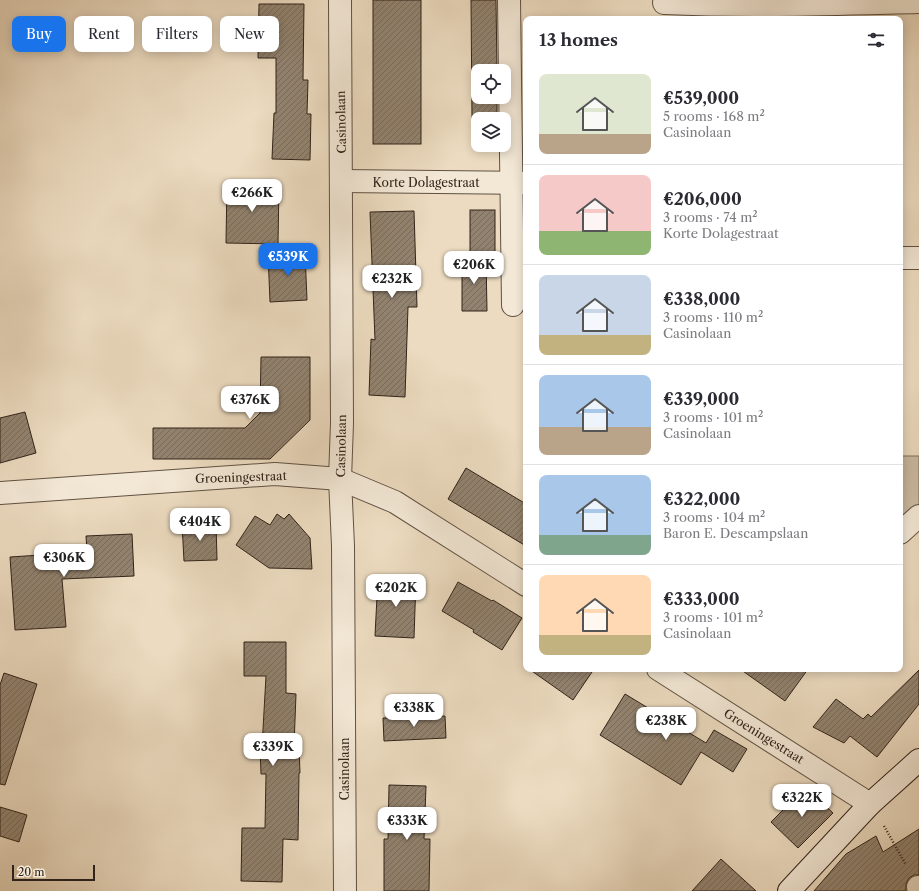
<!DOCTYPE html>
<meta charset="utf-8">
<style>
:root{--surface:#fff;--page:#f7f7f7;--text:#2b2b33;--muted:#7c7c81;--line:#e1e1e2;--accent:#1a73e8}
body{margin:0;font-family:"Libre Caslon Text",serif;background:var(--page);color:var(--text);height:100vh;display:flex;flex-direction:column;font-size:15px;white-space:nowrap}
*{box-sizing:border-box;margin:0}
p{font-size:13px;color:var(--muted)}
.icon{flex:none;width:22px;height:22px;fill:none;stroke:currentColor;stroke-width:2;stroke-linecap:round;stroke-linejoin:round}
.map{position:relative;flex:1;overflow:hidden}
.drawer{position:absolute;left:523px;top:16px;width:380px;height:656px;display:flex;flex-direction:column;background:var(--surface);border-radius:8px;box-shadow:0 2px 10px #0003}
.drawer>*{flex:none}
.guide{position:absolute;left:12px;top:16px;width:380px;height:36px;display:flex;gap:8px}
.tools{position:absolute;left:471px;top:64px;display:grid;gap:8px}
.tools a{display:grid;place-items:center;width:40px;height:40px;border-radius:8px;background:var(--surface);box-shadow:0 2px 10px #0003;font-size:20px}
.scale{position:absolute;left:12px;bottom:10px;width:83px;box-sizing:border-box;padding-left:4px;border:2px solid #312319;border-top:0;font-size:11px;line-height:14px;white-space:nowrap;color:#312319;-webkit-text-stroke:3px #f3e8d6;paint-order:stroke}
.price{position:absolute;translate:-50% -34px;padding:0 9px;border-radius:8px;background:#fff;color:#222;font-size:13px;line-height:26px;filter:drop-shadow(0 1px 2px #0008)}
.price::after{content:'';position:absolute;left:50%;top:24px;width:12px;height:9px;margin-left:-6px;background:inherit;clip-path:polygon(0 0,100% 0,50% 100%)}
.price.active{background:var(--accent);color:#fff}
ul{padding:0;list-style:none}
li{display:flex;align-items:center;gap:12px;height:100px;padding:0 16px}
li+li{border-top:1px solid var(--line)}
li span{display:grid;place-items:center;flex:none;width:112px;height:80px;border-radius:8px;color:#555}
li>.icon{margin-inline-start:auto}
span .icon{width:48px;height:48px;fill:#fffc;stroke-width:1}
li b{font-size:17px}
h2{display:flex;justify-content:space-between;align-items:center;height:48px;padding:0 16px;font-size:17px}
.pill{padding:0 14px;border-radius:8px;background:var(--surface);box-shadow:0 2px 10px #0003;font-size:14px;line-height:36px}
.pill.active{background:var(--accent);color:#fff}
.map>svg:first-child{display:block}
.green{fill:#ccbca4;stroke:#7e705e}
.building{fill:url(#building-hatch);stroke:#312319}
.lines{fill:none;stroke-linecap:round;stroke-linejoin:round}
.street-casing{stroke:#605143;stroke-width:24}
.secondary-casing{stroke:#312319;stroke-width:24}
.path{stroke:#312319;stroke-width:2.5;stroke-dasharray:1 2;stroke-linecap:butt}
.street{stroke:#f3e8d6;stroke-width:22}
.secondary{stroke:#f3e8d6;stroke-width:22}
.labels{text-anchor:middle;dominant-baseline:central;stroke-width:3.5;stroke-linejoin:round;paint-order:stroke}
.street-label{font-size:12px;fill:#312319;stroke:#f3e8d6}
</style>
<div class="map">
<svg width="919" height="891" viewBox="0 0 919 891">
<defs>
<pattern id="building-hatch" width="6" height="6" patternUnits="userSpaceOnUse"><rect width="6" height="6" fill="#928370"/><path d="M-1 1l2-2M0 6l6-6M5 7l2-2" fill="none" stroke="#786b5b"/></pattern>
</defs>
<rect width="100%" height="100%" fill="#ecdbc0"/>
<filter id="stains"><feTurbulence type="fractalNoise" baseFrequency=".005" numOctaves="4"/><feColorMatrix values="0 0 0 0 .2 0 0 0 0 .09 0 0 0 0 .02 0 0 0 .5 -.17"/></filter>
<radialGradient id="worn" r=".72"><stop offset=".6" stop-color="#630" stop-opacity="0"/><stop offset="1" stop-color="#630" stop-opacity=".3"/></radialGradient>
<polygon class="green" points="900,456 919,456 919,507 900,523"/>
<g class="building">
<rect x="373" y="0" width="48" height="144"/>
<polygon points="471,0 496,0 497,71 478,71 478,97 497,97 497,119 472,119"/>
<polygon points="259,4 304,4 303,80 308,80 307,114 311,114 310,160 272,159 274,113 276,113 276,58 258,58"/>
<polygon points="227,182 279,183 278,244 226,243"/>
<rect x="470" y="210" width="25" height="49"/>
<polygon points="414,211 417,307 408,307 405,397 369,395 371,339 375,340 370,212"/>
<polygon points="305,252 307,300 270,302 268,254"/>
<polygon points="462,259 486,259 487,311 462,311"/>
<polygon points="261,357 310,357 310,420 270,459 153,459 153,428 245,428 260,413"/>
<polygon points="25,412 36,453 0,463 0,418"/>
<polygon points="466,468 526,504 526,546 448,499"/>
<polygon points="277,514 284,519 289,514 310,538 312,569 269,568 236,545 255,516 270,525"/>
<polygon points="216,523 217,560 184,561 182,524"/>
<polygon points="132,534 134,576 62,579 66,627 15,630 10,557 87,552 86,536"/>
<polygon points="378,577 416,579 414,638 375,636"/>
<polygon points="458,582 492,601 493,600 522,618 502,650 473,632 474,630 442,611"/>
<polygon points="244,642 286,642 286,693 296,694 294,746 299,746 300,773 299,773 298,840 283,839 282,882 241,881 242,828 265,828 266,774 261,774 260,747 262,747 266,676 244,676"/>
<polygon points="529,669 594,669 573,700"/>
<polygon points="740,669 808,669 785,701"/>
<polygon points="919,670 919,704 877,757 850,736 844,743 813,727 836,699 863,719 868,714 871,717"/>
<polygon points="4,673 37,684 5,785 0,784 0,685"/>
<polygon points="625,694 706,743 714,730 747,749 733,772 701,752 681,785 600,735"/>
<polygon points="445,716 446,738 384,741 383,718"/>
<polygon points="389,785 426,786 424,839 430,839 429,891 384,891 384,839 388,839"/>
<polygon points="806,787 833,813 798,848 771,822"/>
<polygon points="0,807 27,815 19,842 0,836"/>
<polygon points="919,829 919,875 914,875 909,878 906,884 906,891 814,891 846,854 876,836 883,852"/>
<polygon points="721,859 756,891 692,891"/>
</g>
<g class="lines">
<g class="street-casing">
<g id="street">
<polyline points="340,0 342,423 340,479 343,546 345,891"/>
<polyline points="509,0 513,305"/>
<path d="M664,3C749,7 834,4 919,2"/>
<polyline points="341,181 525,183"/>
<polyline points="900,258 919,258"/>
<polyline points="0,493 275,474 340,479 395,502 526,585"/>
<polyline points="900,533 919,516"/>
<polyline points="658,669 870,804"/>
<polyline points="918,887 919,888"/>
</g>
</g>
<g class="secondary-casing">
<polyline id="secondary" points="789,891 870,804 919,760"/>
</g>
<polyline class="path" points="884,826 906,865"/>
<use href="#street" class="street"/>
<use href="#secondary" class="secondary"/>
</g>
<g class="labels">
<g class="street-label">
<text transform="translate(341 122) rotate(-91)">Casinolaan</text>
<text x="426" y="182">Korte Dolagestraat</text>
<text transform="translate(341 446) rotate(-89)">Casinolaan</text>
<text transform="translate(241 477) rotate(-2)">Groeningestraat</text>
<text transform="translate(764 736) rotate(32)">Groeningestraat</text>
<text transform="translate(344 769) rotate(-90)">Casinolaan</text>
</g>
</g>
<rect width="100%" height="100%" filter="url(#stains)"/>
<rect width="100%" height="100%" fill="url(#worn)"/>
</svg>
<div class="tools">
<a><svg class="icon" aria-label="locate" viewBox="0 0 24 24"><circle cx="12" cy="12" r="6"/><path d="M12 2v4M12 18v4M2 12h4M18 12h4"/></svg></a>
<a><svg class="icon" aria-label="layers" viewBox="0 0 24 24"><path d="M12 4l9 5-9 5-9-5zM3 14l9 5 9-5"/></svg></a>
</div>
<div class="scale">20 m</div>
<b class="price" style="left:252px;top:213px">€266K</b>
<b class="price active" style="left:288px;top:277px">€539K</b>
<b class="price" style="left:474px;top:285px">€206K</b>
<b class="price" style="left:392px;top:299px">€232K</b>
<b class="price" style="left:250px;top:420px">€376K</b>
<b class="price" style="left:200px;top:542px">€404K</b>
<b class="price" style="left:64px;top:578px">€306K</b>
<b class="price" style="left:396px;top:608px">€202K</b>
<b class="price" style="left:414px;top:728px">€338K</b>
<b class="price" style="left:666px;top:741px">€238K</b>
<b class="price" style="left:273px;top:767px">€339K</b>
<b class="price" style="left:802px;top:818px">€322K</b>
<b class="price" style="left:407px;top:841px">€333K</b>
<div class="guide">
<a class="pill active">Buy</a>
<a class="pill">Rent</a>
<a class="pill">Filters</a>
<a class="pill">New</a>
</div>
<section class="drawer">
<h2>13 homes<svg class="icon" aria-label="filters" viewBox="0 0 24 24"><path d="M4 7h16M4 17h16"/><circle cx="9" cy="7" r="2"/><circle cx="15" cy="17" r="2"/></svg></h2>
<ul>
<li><span style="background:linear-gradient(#dfe7d0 75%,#b9a48a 0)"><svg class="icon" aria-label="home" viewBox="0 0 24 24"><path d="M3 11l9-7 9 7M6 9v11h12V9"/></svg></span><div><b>€539,000</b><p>5 rooms · 168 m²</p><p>Casinolaan</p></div></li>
<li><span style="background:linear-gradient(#f6c9c9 70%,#8fb573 0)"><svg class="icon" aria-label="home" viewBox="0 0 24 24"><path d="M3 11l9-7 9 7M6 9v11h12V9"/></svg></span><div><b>€206,000</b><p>3 rooms · 74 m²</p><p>Korte Dolagestraat</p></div></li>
<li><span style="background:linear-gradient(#c9d6e8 75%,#c2b280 0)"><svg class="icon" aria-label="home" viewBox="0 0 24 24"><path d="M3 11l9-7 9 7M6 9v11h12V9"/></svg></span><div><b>€338,000</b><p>3 rooms · 110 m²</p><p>Casinolaan</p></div></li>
<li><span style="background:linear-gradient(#a9c7e8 65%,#b9a48a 0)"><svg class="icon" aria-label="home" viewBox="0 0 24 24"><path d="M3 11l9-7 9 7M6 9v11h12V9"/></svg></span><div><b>€339,000</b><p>3 rooms · 101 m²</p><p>Casinolaan</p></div></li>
<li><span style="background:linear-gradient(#a9c7e8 75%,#7fa58c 0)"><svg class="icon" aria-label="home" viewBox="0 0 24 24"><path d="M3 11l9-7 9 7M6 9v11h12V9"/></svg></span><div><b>€322,000</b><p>3 rooms · 104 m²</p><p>Baron E. Descampslaan</p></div></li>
<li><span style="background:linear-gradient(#ffd9b3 75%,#c2b280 0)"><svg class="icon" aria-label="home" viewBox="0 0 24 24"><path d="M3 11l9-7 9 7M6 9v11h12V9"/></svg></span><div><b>€333,000</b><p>3 rooms · 101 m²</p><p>Casinolaan</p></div></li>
</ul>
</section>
</div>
